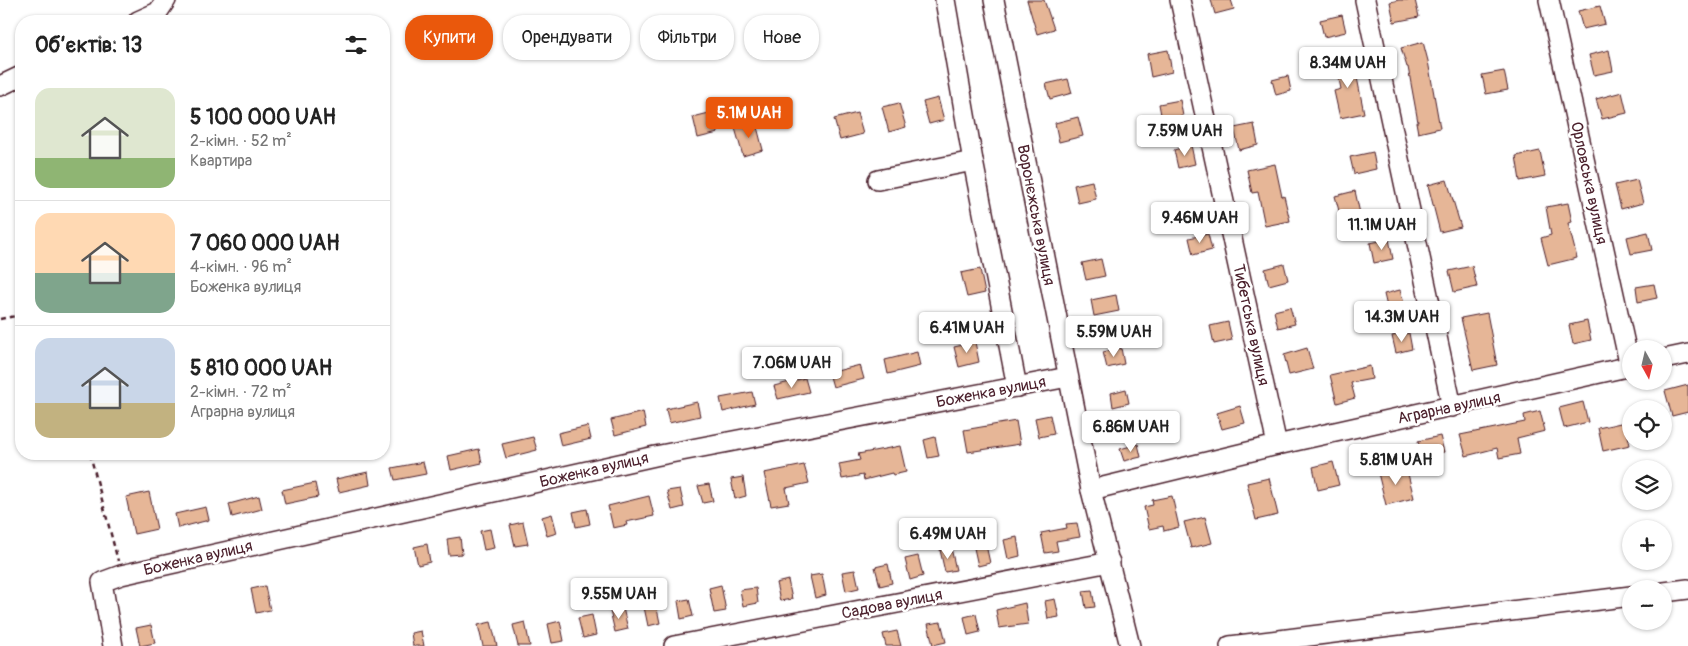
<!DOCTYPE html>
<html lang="uk">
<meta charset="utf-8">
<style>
:root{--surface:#fff;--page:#f2f2f2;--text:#222;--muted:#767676;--line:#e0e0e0;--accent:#ea580c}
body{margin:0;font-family:Pangolin,sans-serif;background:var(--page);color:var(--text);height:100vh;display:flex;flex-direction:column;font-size:19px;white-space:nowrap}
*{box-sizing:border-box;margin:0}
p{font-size:16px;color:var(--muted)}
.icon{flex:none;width:28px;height:28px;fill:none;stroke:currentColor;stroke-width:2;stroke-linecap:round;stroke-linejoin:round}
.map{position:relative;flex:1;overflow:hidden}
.drawer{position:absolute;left:15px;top:15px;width:375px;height:445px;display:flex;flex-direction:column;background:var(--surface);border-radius:20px;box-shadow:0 1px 4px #0004}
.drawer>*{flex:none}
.guide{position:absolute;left:405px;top:15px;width:475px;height:45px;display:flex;gap:10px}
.needle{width:32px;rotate:172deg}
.controls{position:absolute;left:1622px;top:340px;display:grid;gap:10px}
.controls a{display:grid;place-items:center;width:50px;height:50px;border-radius:50%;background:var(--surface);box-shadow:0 1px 4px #0004;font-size:25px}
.price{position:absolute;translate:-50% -42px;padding:0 11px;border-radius:5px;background:#fff;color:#222;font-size:16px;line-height:32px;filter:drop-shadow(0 1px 2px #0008)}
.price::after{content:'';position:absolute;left:50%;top:30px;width:15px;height:11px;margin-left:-8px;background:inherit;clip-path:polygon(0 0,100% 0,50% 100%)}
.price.active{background:var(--accent);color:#fff}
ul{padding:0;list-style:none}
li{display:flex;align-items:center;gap:15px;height:125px;padding:0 20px}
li+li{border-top:1px solid var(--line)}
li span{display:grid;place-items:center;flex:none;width:140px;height:100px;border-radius:15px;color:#555}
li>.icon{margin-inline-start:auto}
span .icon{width:60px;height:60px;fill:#fffc;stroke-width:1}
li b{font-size:21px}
h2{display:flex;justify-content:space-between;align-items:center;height:60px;padding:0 20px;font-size:21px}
.chip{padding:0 18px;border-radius:20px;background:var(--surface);box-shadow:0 1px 4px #0004;font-size:18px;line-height:45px}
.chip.active{background:var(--accent);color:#fff}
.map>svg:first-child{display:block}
.building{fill:#e6b697;stroke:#4a1f2b}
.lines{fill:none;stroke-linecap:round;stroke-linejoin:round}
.minor-casing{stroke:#4a1f2b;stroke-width:22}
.path{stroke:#4a1f2b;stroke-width:2.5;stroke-dasharray:5 4;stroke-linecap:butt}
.minor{stroke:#fff;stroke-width:19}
.labels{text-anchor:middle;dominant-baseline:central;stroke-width:5;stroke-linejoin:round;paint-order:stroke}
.street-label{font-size:16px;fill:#4a1f2b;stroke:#fff}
</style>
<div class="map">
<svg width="1688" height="646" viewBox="0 0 1688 646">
<rect width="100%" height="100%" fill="#fff"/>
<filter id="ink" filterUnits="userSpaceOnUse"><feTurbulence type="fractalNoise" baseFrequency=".02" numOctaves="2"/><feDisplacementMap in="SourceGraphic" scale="10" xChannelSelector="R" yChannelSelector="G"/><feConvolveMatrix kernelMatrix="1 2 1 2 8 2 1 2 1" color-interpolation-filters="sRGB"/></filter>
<g filter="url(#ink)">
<g class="building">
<polygon points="1027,0 1044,0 1054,29 1037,34"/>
<polygon points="1211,0 1231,0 1234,9 1215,14"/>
<polygon points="1399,0 1415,0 1419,17 1394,22 1390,2"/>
<polygon points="1600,6 1605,24 1583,29 1578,11"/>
<polygon points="1342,15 1346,32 1324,37 1320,20"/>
<polygon points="1423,42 1428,61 1440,128 1418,133 1416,122 1418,122 1408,67 1407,67 1401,48"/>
<polygon points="1168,50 1172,72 1151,77 1147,54"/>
<polygon points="1609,50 1613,71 1594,75 1589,55"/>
<polygon points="1353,57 1364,113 1340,118 1334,91 1341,89 1335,60"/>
<polygon points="1504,71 1508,90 1486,94 1482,75"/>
<polygon points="1288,76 1291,91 1276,95 1272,80"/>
<polygon points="1068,79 1072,93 1050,99 1046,84"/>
<polygon points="1622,92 1627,113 1602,119 1596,99"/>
<polygon points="938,98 944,120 929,124 923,102"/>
<polygon points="1180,100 1183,116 1162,120 1159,104"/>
<polygon points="899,103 906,127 889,132 882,107"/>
<polygon points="713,112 718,133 698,138 693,117"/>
<polygon points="857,113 863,134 840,140 834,119"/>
<polygon points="1078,117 1083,136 1059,142 1055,123"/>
<polygon points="756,123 763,150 743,156 735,128"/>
<polygon points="1254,124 1258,145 1239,150 1234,128"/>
<polygon points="1191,145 1195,164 1178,168 1174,150"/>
<polygon points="1540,151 1545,176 1520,181 1516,156"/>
<polygon points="1373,152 1376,169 1354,174 1350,157"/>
<polygon points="1275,164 1282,197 1284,196 1290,221 1265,226 1258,192 1252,193 1247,170"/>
<polygon points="1447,180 1461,227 1440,232 1428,185"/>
<polygon points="1637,180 1643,203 1621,209 1615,185"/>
<polygon points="1092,181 1096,199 1078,203 1074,185"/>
<polygon points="1355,191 1361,218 1342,222 1335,196"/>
<polygon points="1568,203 1572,222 1568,223 1577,258 1548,265 1541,238 1551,235 1546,207"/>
<polygon points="1648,232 1652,250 1631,254 1627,237"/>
<polygon points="1208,234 1212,250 1193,255 1189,238"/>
<polygon points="1389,239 1393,259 1374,263 1370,243"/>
<polygon points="1101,259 1105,276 1086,280 1082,263"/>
<polygon points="1284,264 1288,280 1269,285 1265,269"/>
<polygon points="1472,266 1477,287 1454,292 1449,271"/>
<polygon points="980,269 985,293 967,297 961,273"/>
<polygon points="1654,284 1657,298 1638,302 1636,287"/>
<polygon points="1400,290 1404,303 1387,307 1384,294"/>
<polygon points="1116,295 1119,311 1094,316 1091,300"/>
<polygon points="1290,307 1295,324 1278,328 1274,311"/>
<polygon points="1487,313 1497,365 1473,370 1461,318"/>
<polygon points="1587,321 1591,340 1573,344 1569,325"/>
<polygon points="1228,322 1232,340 1214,344 1210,326"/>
<polygon points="1409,333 1412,349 1396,353 1392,336"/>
<polygon points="975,342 979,362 959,367 954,347"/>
<polygon points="1121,348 1124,364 1107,368 1103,352"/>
<polygon points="1307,348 1313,369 1289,375 1284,355"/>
<polygon points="917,352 920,366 888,374 885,360"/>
<polygon points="860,365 864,379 833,387 829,373"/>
<polygon points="1370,366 1372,379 1351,383 1355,398 1337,403 1330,375"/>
<polygon points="805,378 809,392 778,399 774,386"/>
<polygon points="1688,385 1688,412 1672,416 1665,391"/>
<polygon points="1126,389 1129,403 1113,407 1111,393"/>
<polygon points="752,392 755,404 723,412 720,398"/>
<polygon points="697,402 700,416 669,423 666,409"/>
<polygon points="1583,402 1588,422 1564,428 1559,408"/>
<polygon points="1240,406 1245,423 1222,429 1217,413"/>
<polygon points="1540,411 1545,431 1517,438 1520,454 1499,458 1497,448 1466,456 1460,435 1525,422 1524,415"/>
<polygon points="643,412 646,427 615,435 611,420"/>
<polygon points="1050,415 1054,434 1039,437 1035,418"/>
<polygon points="1016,421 1020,444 968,452 964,430"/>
<polygon points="1625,422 1630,445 1603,451 1598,428"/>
<polygon points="588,426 591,439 561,446 558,433"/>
<polygon points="1440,436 1444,452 1422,457 1418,441"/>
<polygon points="533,437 537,450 506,458 502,444"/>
<polygon points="935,437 939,456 928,458 924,440"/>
<polygon points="1138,444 1141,457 1124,461 1120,449"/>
<polygon points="900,446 906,472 893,475 892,473 864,480 863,475 842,479 839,464 860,460 858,454"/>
<polygon points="479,449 482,463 451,470 448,456"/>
<polygon points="423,462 426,474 395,480 392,468"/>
<polygon points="1333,462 1339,485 1318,490 1313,467"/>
<polygon points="804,465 809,483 786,488 789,503 771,506 764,473"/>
<polygon points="1406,466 1414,498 1386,505 1378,473"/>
<polygon points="368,472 370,485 339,492 336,479"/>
<polygon points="743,477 746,496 735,499 731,479"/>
<polygon points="1269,478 1278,515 1256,520 1247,483"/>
<polygon points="315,483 318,497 285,504 282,490"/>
<polygon points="709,484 713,501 703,503 698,486"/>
<polygon points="680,489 684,507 672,510 667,491"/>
<polygon points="149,492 157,529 134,534 126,497"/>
<polygon points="259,496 262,509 232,517 229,504"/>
<polygon points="649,496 654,516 626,522 627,525 613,528 608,506"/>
<polygon points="1172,496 1179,527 1164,531 1163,526 1149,529 1144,507 1153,505 1152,500"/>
<polygon points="206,507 209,520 178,528 175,514"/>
<polygon points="587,509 590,524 576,527 573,512"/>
<polygon points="552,514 557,533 547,536 542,517"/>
<polygon points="1205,517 1212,543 1191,548 1184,522"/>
<polygon points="523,522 528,544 515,546 510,525"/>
<polygon points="1077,523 1080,537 1056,541 1058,551 1045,553 1041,533 1067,528 1066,524"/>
<polygon points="490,529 494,548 484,550 480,531"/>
<polygon points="460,537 462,554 449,555 447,539"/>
<polygon points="1017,537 1020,556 1008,559 1004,540"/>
<polygon points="427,544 430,562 418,565 414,547"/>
<polygon points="986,545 990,563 978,566 974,548"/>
<polygon points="951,548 956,570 945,572 940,550"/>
<polygon points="918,556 923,576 910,580 905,559"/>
<polygon points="888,564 892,583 880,586 875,567"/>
<polygon points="855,570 859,588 846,591 842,572"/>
<polygon points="822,574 826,595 815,598 810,576"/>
<polygon points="788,580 792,599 780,601 776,583"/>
<polygon points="721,585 726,611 714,613 709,588"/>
<polygon points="265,586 270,610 256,613 251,589"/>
<polygon points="756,588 758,603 743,606 740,590"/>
<polygon points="1092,590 1095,607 1086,608 1083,591"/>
<polygon points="689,599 693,616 681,619 678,601"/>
<polygon points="1055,599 1059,617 1048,619 1045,601"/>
<polygon points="1025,603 1028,624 999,628 996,610"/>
<polygon points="656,604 660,623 648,626 644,607"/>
<polygon points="623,608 628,629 615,632 610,611"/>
<polygon points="976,614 980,632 968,635 964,617"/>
<polygon points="592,615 596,635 583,638 578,618"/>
<polygon points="560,621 564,641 552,643 548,624"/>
<polygon points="491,622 497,646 483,646 478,625"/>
<polygon points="525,622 530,646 518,646 513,625"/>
<polygon points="941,622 946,642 933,645 928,624"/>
<polygon points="151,625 155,643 140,646 136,628"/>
<polygon points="421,631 424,646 413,646 411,633"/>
<polygon points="897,631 901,646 886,646 883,634"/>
</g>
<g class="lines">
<g class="minor-casing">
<g id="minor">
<polyline points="945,0 973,161 1017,387"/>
<polyline points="994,0 1091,490 1130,646"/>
<polyline points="1180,0 1277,445"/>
<polyline points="1365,0 1452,407"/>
<polyline points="1549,0 1630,367"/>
<polyline points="138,21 158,12 166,0"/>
<polyline points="0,86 21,76"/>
<polyline points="878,180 973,161"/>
<polyline points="1664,359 1688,354"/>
<polyline points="1091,490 1277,445 1631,366"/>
<polyline points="1664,592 1688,589"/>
<polyline points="113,646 102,582 121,575 655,456 1068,377"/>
<polyline points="674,646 1110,562"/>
<polyline points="1230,646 1631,596"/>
</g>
</g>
<g class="path">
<polyline points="0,319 21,315"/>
<polyline points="90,454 118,561"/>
</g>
<use href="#minor" class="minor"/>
</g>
</g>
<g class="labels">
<g class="street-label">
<text transform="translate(1589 183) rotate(78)">Орловська вулиця</text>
<text transform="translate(1036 215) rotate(79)">Воронєжська вулиця</text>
<text transform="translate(1251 325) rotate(78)">Тибетська вулиця</text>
<text transform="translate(991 392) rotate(-11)">Боженка вулиця</text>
<text transform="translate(1449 408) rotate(-12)">Аграрна вулиця</text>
<text transform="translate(594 470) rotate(-13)">Боженка вулиця</text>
<text transform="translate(198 558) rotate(-13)">Боженка вулиця</text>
<text transform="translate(892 604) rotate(-11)">Садова вулиця</text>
</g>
</g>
</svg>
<div class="controls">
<a><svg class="needle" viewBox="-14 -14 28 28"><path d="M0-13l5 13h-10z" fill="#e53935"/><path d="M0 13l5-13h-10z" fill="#767676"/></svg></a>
<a><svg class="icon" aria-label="locate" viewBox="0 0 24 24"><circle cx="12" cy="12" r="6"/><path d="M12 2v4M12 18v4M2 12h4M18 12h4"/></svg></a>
<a><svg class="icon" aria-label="layers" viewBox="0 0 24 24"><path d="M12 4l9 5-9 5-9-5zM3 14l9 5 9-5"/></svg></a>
<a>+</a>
<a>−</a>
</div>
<b class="price" style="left:1348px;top:89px">8.34M UAH</b>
<b class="price active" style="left:749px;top:139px">5.1M UAH</b>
<b class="price" style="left:1185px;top:157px">7.59M UAH</b>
<b class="price" style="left:1200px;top:244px">9.46M UAH</b>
<b class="price" style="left:1382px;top:251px">11.1M UAH</b>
<b class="price" style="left:1402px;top:343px">14.3M UAH</b>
<b class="price" style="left:967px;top:354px">6.41M UAH</b>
<b class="price" style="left:1114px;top:358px">5.59M UAH</b>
<b class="price" style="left:792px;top:389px">7.06M UAH</b>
<b class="price" style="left:1131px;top:453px">6.86M UAH</b>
<b class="price" style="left:1396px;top:486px">5.81M UAH</b>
<b class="price" style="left:948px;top:560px">6.49M UAH</b>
<b class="price" style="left:619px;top:620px">9.55M UAH</b>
<div class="guide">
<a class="chip active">Купити</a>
<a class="chip">Орендувати</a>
<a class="chip">Фільтри</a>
<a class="chip">Нове</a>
</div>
<section class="drawer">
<h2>Об’єктів: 13<svg class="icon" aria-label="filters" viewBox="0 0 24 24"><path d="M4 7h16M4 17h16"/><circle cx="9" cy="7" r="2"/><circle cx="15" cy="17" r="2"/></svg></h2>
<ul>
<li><span style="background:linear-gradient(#dfe7d0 70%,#8fb573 0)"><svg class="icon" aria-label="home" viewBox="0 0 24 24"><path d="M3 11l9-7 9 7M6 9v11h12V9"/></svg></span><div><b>5 100 000 UAH</b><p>2-кімн. · 52 m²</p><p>Квартира</p></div></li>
<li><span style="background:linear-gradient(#ffd9b3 60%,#7fa58c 0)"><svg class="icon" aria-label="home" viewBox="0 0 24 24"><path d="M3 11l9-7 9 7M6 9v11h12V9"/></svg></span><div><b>7 060 000 UAH</b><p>4-кімн. · 96 m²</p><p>Боженка вулиця</p></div></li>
<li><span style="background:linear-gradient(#c9d6e8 65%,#c2b280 0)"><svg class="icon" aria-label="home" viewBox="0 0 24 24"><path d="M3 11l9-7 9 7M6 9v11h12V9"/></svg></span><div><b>5 810 000 UAH</b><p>2-кімн. · 72 m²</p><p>Аграрна вулиця</p></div></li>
</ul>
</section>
</div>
